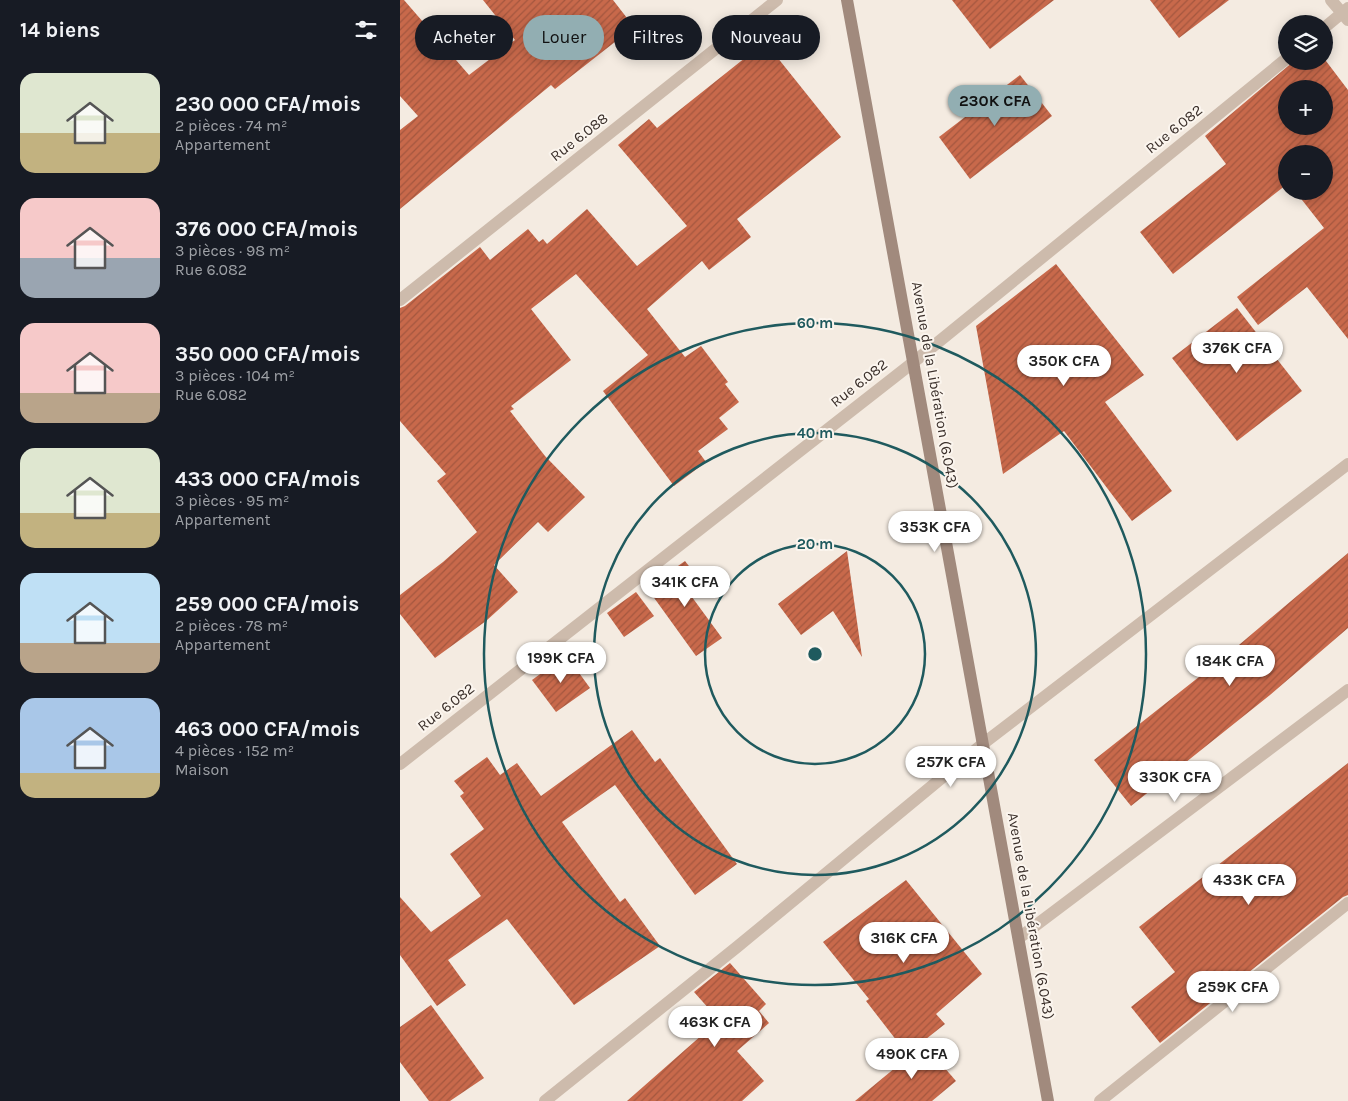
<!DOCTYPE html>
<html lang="fr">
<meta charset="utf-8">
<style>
:root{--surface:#171b24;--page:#242831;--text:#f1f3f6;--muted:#9ea1a6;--accent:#92aeb2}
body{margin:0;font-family:Karla,sans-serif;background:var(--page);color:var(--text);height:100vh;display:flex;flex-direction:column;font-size:19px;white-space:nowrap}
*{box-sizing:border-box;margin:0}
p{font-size:16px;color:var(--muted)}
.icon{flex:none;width:28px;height:28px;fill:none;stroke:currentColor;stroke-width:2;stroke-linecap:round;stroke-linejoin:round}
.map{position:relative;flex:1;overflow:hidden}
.side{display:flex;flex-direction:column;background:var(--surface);width:400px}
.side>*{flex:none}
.guide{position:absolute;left:15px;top:15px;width:475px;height:45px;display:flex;gap:10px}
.tools{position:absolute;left:878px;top:15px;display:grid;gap:10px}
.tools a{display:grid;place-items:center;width:55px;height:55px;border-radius:50%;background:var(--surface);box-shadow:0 2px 12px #0003;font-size:25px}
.price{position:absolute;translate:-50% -42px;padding:0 11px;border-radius:18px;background:#fff;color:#222;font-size:16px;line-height:32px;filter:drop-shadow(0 1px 2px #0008)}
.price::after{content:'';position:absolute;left:50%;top:30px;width:15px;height:11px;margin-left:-8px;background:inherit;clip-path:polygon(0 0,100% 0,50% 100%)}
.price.active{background:var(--accent);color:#111}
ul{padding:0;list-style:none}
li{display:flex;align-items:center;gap:15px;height:125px;padding:0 20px}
li span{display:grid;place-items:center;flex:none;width:140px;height:100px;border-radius:15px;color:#555}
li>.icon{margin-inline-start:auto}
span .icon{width:60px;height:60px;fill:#fffc;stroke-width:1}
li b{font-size:21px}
h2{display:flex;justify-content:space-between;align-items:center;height:60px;padding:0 20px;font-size:21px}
.tag{padding:0 18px;border-radius:22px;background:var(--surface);box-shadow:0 2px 12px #0003;font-size:18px;line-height:45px}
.tag.active{background:var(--accent);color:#111}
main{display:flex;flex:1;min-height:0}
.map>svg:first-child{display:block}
.building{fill:url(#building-hatch);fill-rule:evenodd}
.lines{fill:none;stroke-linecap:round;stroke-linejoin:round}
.street{stroke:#cdbbac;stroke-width:12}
.secondary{stroke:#a18a7d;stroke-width:12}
.ring{fill:none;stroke:#1f5a5e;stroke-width:2.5}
.labels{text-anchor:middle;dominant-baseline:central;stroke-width:4;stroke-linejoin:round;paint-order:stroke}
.street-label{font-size:15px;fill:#3b302b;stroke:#fbf5ee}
.centre{fill:#1f5a5e;stroke:#fbf5ee;stroke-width:2.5}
.ring-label{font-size:15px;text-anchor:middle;font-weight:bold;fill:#1f5a5e;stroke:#fbf5ee;stroke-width:4;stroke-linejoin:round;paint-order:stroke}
</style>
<main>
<section class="side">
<h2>14 biens<svg class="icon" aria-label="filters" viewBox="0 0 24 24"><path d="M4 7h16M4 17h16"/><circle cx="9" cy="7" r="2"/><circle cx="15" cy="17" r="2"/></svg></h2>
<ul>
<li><span style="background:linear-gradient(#dfe7d0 60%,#c2b280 0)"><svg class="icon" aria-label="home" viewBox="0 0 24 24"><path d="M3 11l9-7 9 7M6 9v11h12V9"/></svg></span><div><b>230 000 CFA/mois</b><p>2 pièces · 74 m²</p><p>Appartement</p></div></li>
<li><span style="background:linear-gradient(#f6c9c9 60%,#9aa5b1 0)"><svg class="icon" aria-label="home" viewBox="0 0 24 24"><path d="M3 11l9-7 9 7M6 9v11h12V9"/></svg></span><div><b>376 000 CFA/mois</b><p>3 pièces · 98 m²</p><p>Rue 6.082</p></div></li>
<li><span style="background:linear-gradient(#f6c9c9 70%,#b9a48a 0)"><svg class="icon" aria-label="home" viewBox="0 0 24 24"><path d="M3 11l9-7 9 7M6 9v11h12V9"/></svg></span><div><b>350 000 CFA/mois</b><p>3 pièces · 104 m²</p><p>Rue 6.082</p></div></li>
<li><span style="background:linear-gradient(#dfe7d0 65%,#c2b280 0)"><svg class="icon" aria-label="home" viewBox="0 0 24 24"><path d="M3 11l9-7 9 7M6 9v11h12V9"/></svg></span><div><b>433 000 CFA/mois</b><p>3 pièces · 95 m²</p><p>Appartement</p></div></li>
<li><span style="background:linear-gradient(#bfe0f5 70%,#b9a48a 0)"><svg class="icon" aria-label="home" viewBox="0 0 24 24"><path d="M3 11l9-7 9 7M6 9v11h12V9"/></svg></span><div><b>259 000 CFA/mois</b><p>2 pièces · 78 m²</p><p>Appartement</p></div></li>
<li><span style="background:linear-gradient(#a9c7e8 75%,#c2b280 0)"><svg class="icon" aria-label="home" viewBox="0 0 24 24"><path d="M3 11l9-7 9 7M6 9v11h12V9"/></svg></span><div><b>463 000 CFA/mois</b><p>4 pièces · 152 m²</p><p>Maison</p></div></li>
</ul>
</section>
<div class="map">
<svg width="948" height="1101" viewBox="0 0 948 1101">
<defs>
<pattern id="building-hatch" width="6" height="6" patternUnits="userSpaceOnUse" patternTransform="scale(1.25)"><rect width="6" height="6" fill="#c8694b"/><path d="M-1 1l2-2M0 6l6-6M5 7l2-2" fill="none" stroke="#a4573f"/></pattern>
</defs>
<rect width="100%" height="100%" fill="#f4ebe1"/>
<g class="building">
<polygon points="0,0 4,0 69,75 115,40 83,0 213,0 234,27 155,89 151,85 0,209 0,130 18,116 0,96"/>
<polygon points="552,0 654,0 590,49"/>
<polygon points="750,0 829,0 779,38"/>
<polygon points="365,42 441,137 337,219 351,237 309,270 302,261 247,309 285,357 301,346 328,382 325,384 339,402 319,418 328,429 298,451 306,462 274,486 203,391 248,355 176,274 131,309 171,360 111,406 114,409 110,411 145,456 185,497 148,532 138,522 94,565 118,592 86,621 35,658 0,614 0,595 43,562 77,532 37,481 46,474 0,421 0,308 5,306 80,247 90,260 128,229 139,242 143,239 147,244 187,209 237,266 287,226 218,145 249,119 257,128"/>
<path d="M894,61H926L948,90V339L907,287L858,325L837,297L924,228L895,191H924V154H886V185L773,274L740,232L826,164L805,136ZM886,89H924V126H886Z"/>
<polygon points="620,75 652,116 570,179 539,137"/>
<polygon points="656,264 744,375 705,402 772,491 732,521 664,431 603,474 576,326"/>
<polygon points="837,308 902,391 837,441 772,358"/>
<polygon points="447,551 462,657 433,611 401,635 378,604"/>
<polygon points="948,553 948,628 870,695 731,806 694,760 833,650"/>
<polygon points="285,561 302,583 289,593 322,638 296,656 247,588"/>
<polygon points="236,592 254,616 224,637 207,613"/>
<polygon points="166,655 190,688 156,712 132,680"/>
<polygon points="232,730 255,762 260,758 337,864 295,895 215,785 162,822 220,902 225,898 260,946 174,1005 107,919 48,960 66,985 37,1006 0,955 0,897 31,932 81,896 50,854 84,829 60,796 64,793 54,781 87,757 100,775 117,763 141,796"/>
<polygon points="948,763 948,895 943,897 760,1043 731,1007 775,972 739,927"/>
<polygon points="506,880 582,974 536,1014 545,1024 507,1054 466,1001 469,999 423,942"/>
<polygon points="330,963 366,1004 359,1011 369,1023 337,1051 364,1081 342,1101 227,1101 319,1020 294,992"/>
<polygon points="31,1005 84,1078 50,1101 29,1101 0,1062 0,1027"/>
<polygon points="524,1044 556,1081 532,1101 455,1101"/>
</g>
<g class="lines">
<g class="street">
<polyline points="931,0 948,20"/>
<polyline points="924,28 948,8"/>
<polyline points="0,300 377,0"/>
<polyline points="0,764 515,361 886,59"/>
<polyline points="619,938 948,690"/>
<polyline points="145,1101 337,947 584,743 948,464"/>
<polyline points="700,1101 948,903"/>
</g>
<polyline class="secondary" points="447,0 648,1101"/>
</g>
<g class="ring">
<circle cx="415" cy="654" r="110"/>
<circle cx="415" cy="654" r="221"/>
<circle cx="415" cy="654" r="331"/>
</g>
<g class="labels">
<g class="street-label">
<text transform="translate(774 129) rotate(-39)">Rue 6.082</text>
<text transform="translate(179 137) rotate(-38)">Rue 6.088</text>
<text transform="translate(459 383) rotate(-38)">Rue 6.082</text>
<text transform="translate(535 385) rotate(80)">Avenue de la Libération (6.043)</text>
<text transform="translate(46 707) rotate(-38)">Rue 6.082</text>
<text transform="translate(631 916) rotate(80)">Avenue de la Libération (6.043)</text>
</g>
</g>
<circle cx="415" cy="654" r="8" class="centre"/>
<g class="ring-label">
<text x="415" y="328">60 m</text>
<text x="415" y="438">40 m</text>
<text x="415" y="549">20 m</text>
</g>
</svg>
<div class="tools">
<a><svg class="icon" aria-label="layers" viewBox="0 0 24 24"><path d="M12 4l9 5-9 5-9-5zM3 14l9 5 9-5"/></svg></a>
<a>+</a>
<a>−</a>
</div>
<b class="price active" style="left:595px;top:127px">230K CFA</b>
<b class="price" style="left:837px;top:374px">376K CFA</b>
<b class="price" style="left:664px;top:387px">350K CFA</b>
<b class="price" style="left:535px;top:553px">353K CFA</b>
<b class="price" style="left:285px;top:608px">341K CFA</b>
<b class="price" style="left:161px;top:684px">199K CFA</b>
<b class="price" style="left:830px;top:687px">184K CFA</b>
<b class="price" style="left:551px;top:788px">257K CFA</b>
<b class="price" style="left:775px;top:803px">330K CFA</b>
<b class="price" style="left:849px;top:906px">433K CFA</b>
<b class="price" style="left:504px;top:964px">316K CFA</b>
<b class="price" style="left:833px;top:1013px">259K CFA</b>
<b class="price" style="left:315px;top:1048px">463K CFA</b>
<b class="price" style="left:512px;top:1080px">490K CFA</b>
<div class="guide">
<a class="tag">Acheter</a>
<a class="tag active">Louer</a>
<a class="tag">Filtres</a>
<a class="tag">Nouveau</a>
</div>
</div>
</main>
